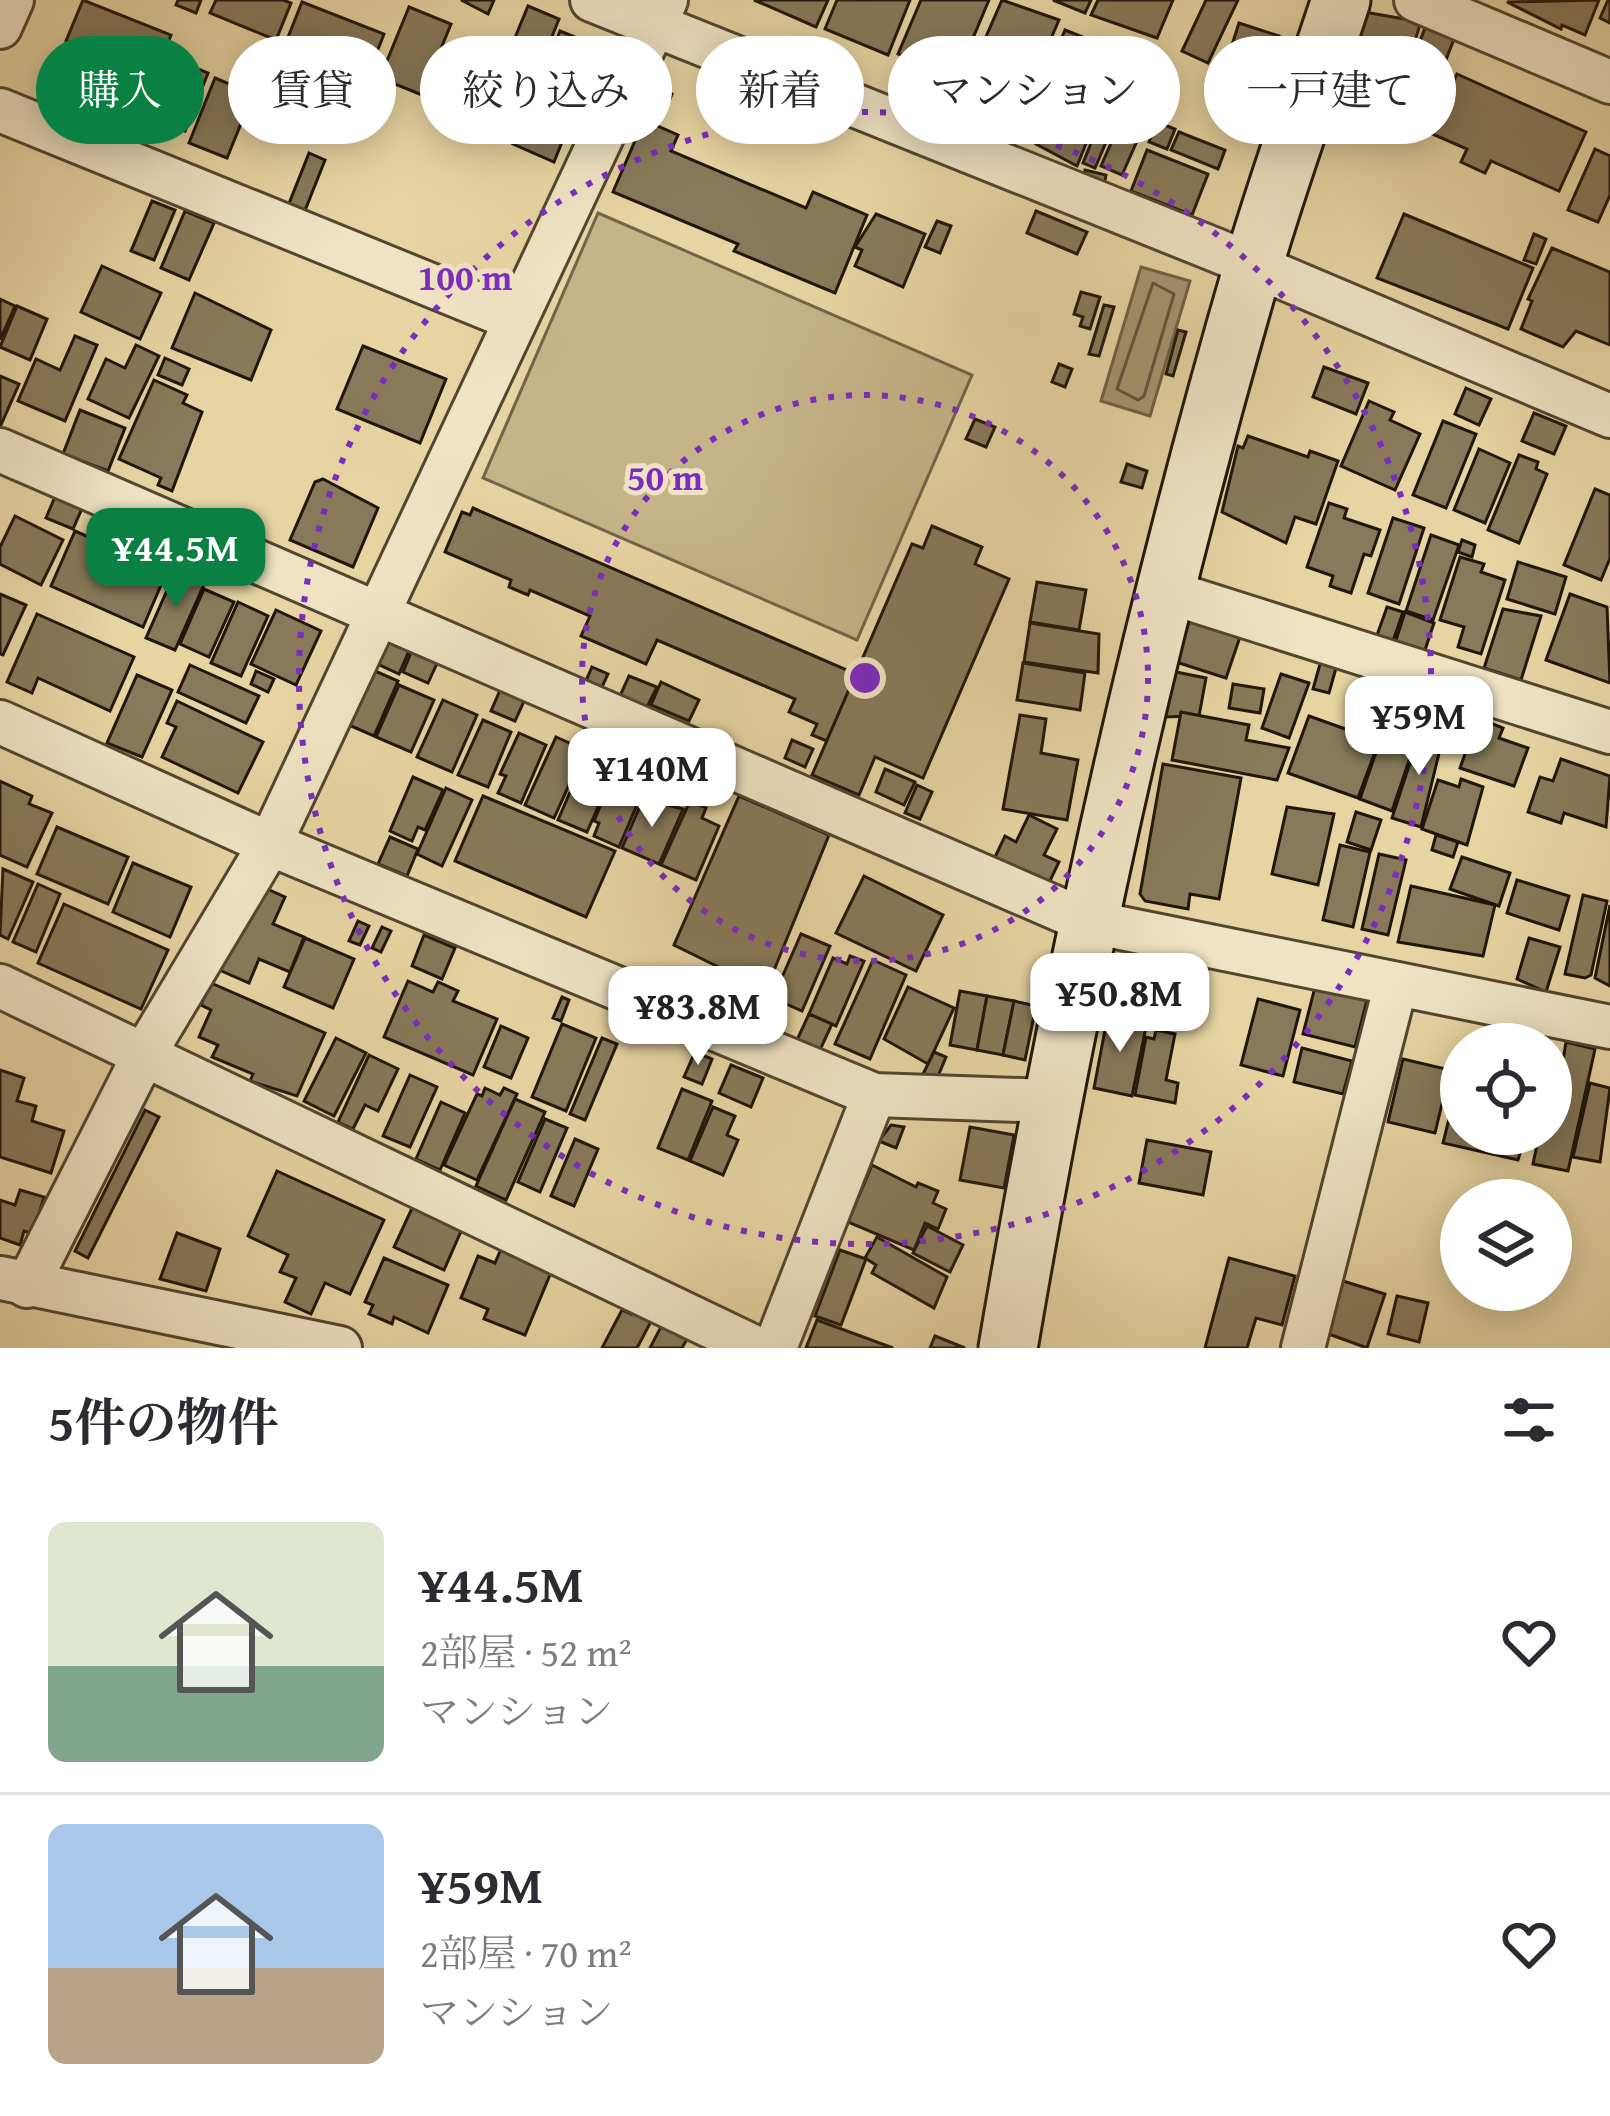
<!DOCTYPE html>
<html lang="ja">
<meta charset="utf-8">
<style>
:root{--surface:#fff;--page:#f7f7f7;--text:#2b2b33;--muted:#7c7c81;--line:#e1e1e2;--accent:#0b8043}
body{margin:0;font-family:"Gentium Book Plus","Noto Serif JP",serif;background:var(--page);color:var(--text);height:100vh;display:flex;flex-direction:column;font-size:45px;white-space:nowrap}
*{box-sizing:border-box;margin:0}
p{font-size:39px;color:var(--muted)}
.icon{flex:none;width:66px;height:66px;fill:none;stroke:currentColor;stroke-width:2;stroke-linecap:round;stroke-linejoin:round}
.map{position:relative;height:1348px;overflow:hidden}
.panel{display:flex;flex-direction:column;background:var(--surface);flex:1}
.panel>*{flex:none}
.top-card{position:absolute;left:36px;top:36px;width:1539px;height:108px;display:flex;gap:24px}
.buttons{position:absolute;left:1440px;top:1023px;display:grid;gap:24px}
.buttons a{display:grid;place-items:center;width:132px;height:132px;border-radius:50%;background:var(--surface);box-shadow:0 6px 30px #0003;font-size:60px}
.price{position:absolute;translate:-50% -102px;padding:0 27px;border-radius:24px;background:#fff;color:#222;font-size:39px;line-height:78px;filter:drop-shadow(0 3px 6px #0008)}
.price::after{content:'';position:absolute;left:50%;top:72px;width:36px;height:27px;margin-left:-18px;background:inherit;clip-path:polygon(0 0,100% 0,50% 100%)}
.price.selected{background:var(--accent);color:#fff}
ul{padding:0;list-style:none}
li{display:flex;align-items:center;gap:36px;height:300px;padding:0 48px}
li+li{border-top:3px solid var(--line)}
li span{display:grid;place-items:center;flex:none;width:336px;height:240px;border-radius:18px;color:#555}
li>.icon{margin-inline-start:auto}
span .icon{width:144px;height:144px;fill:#fffc;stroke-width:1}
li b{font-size:51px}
h2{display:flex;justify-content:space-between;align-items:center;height:144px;padding:0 48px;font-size:51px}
.pill{padding:0 42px;border-radius:54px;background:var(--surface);box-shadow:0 6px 30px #0003;font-size:42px;line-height:108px}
.pill.selected{background:var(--accent);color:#fff}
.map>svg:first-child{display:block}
.green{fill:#c4b488;stroke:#726549;stroke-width:3}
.water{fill:#a3936e;stroke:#6f6146;stroke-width:3}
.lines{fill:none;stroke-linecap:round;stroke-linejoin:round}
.shore{stroke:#62543c;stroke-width:3}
.building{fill:#877959;stroke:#20160a;stroke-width:3}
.street-casing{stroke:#524630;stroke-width:48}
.secondary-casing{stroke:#20160a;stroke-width:63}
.street{stroke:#efe3c3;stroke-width:42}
.secondary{stroke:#efe3c3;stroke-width:57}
.ring{fill:none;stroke:#7b2cbf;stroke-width:6;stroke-dasharray:6 12}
.centre{fill:#7b2cbf;stroke:#efe3c3;stroke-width:6}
.ring-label{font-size:36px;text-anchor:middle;font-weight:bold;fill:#7b2cbf;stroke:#efe3c3;stroke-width:10;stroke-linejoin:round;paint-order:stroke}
</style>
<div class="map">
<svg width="1610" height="1348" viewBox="0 0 1610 1348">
<rect width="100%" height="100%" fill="#e6d4a2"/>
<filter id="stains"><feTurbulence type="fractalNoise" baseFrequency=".00167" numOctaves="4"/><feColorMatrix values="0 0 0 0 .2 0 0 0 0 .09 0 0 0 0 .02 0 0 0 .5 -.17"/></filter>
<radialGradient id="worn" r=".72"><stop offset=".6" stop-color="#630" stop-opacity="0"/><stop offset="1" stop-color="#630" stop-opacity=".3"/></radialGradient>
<polygon class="green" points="598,213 972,375 857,640 483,478"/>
<polygon class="water" points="1141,267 1190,281 1150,416 1101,401"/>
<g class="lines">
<polygon class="shore" points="1153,283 1174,294 1144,396 1138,400 1117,389"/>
</g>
<g class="building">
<polygon points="83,0 171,35 154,77 66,41"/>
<polygon points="178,0 201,0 196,13 176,5"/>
<polygon points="216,0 283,0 291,3 276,40 210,13"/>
<polygon points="461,0 494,0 488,14"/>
<polygon points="754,0 828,0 816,27"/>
<polygon points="837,0 910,0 888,55 825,29"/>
<polygon points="921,0 989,0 956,78 898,54"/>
<polygon points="1002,0 1059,20 1024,101 968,78"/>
<polygon points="1053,0 1091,0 1085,13"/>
<polygon points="1098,0 1173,0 1157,38 1091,15"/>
<polygon points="1206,0 1238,0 1208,63 1182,51"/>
<polygon points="1599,0 1585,35 1562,25 1561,29 1507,2"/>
<polygon points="1608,0 1610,0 1610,23 1600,18"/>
<polygon points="302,2 384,34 365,82 283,50"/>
<polygon points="528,6 559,19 539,69 507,57"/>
<polygon points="409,7 451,24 422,95 380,78"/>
<polygon points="1359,11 1421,22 1403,77 1344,58"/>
<polygon points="1239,23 1279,36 1265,79 1225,67"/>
<polygon points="1425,28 1454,39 1435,88 1406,77"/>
<polygon points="1065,30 1098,43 1080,90 1044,81"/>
<polygon points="560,31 602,48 564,124 528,109"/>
<polygon points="1104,45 1139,59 1118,111 1083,97"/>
<polygon points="172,58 208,73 185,131 148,117"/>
<polygon points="1340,65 1363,73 1354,99 1331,91"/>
<polygon points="56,68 143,105 126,144 39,107"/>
<polygon points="440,70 459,78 462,71 491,83 494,76 516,85 497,134 426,105"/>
<polygon points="1457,74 1586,132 1559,191 1491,161 1485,173 1461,162 1467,149 1430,133"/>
<polygon points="215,78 253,94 227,158 189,143"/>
<polygon points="1372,79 1427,94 1412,140 1358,122"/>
<polygon points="659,88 672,94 664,113 651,107"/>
<polygon points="1051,107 1096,119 1077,166 1036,144"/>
<polygon points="1105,109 1118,114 1095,168 1083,163"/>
<polygon points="525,115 566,132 554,162 513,144"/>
<polygon points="644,120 678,135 671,151 806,208 813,192 867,215 835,293 734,251 738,244 613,192"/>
<polygon points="1157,122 1175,129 1167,149 1149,142"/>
<polygon points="1116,132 1137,141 1122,175 1101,166"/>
<polygon points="1179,132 1225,150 1218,169 1171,150"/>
<polygon points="1595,149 1610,156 1610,195 1598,222 1568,210"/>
<polygon points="1147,150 1208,174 1192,215 1131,191"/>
<polygon points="309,153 325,160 304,213 288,206"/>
<polygon points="1085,170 1106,175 1104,185 1083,180"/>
<polygon points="152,201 175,210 154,260 131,251"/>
<polygon points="185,211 214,223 189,280 161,268"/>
<polygon points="1036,211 1087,232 1077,254 1027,233"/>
<polygon points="876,214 925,234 903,287 855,266 862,250 855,247"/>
<polygon points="1404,214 1533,268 1508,329 1377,278"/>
<polygon points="937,221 951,226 940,253 925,247"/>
<polygon points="1534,234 1546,239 1536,264 1524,260"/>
<polygon points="1552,248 1610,272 1610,345 1576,331 1563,347 1521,329 1532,301 1528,299"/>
<polygon points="102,266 161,293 140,339 81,312"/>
<polygon points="1081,292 1100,297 1090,329 1080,326 1083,317 1074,314"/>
<polygon points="195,293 271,330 251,380 172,348"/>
<polygon points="0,299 15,306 0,340"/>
<polygon points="1104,305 1114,307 1099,356 1089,354"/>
<polygon points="17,306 47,319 30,360 0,347"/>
<polygon points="1178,330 1186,332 1173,376 1166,374"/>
<polygon points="75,336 97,345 65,421 18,401 36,359 60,370"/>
<polygon points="136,345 159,356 129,418 88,399 106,359 125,368"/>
<polygon points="363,346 446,379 420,443 337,409"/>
<polygon points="165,358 189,369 182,385 158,375"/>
<polygon points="1059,364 1072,369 1065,387 1052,382"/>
<polygon points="1324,367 1368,383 1356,414 1313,397"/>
<polygon points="0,376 19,384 1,425 0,425"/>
<polygon points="154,380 187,395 183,403 202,412 172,491 158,485 161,478 119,459"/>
<polygon points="1466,388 1491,399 1479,425 1455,414"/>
<polygon points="1369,401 1394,412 1390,420 1420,434 1395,490 1341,466"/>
<polygon points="80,410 125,428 108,471 63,454"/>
<polygon points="1534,413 1566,426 1554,454 1522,441"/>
<polygon points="975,419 995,427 986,447 966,439"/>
<polygon points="1443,421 1476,434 1446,508 1413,495"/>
<polygon points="1248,436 1308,457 1310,451 1338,461 1316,524 1295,517 1286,543 1222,512 1238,446 1243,448"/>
<polygon points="1479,449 1510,463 1485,523 1454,510"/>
<polygon points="1519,455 1538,462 1536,469 1547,474 1519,543 1488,530"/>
<polygon points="1127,464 1147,471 1142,488 1121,482"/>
<polygon points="323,479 378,508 353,567 290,540 315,482"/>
<polygon points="1595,489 1610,495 1610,558 1601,580 1564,565"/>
<polygon points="57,492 84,504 73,529 46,518"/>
<polygon points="1329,503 1347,509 1344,518 1380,530 1371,556 1364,554 1351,593 1330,586 1333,576 1307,567"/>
<polygon points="473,508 856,674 827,741 812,735 817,724 789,712 795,699 657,640 646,664 581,636 590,616 530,590 528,595 509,587 511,580 445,552 462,512 470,515"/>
<polygon points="15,516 63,540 41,585 0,564 0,547"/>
<polygon points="1393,518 1424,528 1399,604 1368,593"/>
<polygon points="932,526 982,547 975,564 1009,579 923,778 875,757 859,795 812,775 912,544 923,548"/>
<polygon points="75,531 167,571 143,627 51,586"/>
<polygon points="1431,535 1459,545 1433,620 1406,611"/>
<polygon points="1462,540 1475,545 1472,557 1458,552"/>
<polygon points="1460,557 1484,564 1481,572 1505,580 1481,654 1458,647 1464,627 1440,620"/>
<polygon points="1518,562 1566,577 1555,614 1507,599"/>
<polygon points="176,570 205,582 175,650 146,638"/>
<polygon points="1037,582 1086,590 1079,630 1030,622"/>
<polygon points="204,589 234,602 209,657 180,644"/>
<polygon points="0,594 26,605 3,655 0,654"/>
<polygon points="1570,594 1607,607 1610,683 1546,660"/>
<polygon points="238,602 268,616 241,676 211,663"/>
<polygon points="1387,607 1403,612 1393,641 1377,635"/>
<polygon points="1503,609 1541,616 1521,680 1484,668"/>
<polygon points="276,610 321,631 296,685 251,664"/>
<polygon points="1405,612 1434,623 1424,653 1395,643"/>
<polygon points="37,614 134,657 110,711 38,678 32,693 7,682"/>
<polygon points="1191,616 1241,634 1226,678 1176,662"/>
<polygon points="1030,623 1099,634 1098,673 1024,662"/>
<polygon points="383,634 411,646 399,674 371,661"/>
<polygon points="413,648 439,659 428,683 403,672"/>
<polygon points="1322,657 1338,661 1329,693 1313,689"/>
<polygon points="1023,663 1085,673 1080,710 1017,700"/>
<polygon points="359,664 398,681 374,736 335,719"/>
<polygon points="190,665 259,696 246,723 178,692"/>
<polygon points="592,667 608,674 601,689 585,683"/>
<polygon points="256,671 274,679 268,692 251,684"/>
<polygon points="1171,671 1206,678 1199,716 1163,717"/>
<polygon points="1281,674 1309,683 1289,738 1262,728"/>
<polygon points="137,675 172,690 142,757 107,743"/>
<polygon points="629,676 657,687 647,707 620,696"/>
<polygon points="661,682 699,700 689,721 651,705"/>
<polygon points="1233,684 1264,689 1260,713 1229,708"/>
<polygon points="399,685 434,700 411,752 376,737"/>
<polygon points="501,688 525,699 515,721 491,711"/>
<polygon points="443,700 477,715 452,772 417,757"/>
<polygon points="177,701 263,742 238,793 162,757 176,727 167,723"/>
<polygon points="1181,712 1249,725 1246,740 1289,748 1277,780 1172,760"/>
<polygon points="1020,715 1046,719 1041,753 1078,760 1067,820 1003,809"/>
<polygon points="1309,716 1379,741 1358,798 1288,773"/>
<polygon points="1478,718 1503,728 1499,738 1528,748 1514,786 1460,768"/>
<polygon points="483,720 511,732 488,787 458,775"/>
<polygon points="1422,726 1444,733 1421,827 1392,818"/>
<polygon points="1384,729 1416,740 1392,811 1360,799"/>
<polygon points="519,733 546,745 521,803 498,793 506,776 500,774"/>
<polygon points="556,737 585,750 554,818 525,805"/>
<polygon points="626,740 662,756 650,783 614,766"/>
<polygon points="792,740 813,749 805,767 785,758"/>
<polygon points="1561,759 1610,776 1606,827 1564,813 1561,823 1528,812 1540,777 1553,781"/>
<polygon points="594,760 615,768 587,832 558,820 583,762 591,765"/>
<polygon points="1163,764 1241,778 1219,899 1190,894 1188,909 1145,901 1140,894"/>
<polygon points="885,769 915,782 904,805 876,792"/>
<polygon points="614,773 645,786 619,847 594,836 599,823 594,821"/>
<polygon points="413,777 443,790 425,830 418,827 412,841 390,831"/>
<polygon points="1461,779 1483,787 1467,845 1422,829 1438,780 1459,787"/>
<polygon points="0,781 32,796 29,804 52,813 27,867 0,855"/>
<polygon points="917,785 932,792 920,819 905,813"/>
<polygon points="446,788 472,800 442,866 417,854"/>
<polygon points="483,796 615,851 586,917 455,861"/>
<polygon points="739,796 829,835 768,985 755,979 753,984 674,945"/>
<polygon points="643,799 683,809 659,864 622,848"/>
<polygon points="690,801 706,808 702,818 719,826 696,880 661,865"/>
<polygon points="1287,807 1334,814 1318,885 1272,874"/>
<polygon points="1356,812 1381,820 1371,850 1347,842"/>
<polygon points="1029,815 1057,829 1044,855 1059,862 1048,885 994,859 1005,836 1016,842"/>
<polygon points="57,827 128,857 108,904 37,874"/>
<polygon points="1436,835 1458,842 1453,857 1432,850"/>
<polygon points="390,837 418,849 407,876 378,864"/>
<polygon points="1340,845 1370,852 1353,927 1323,920"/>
<polygon points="1379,854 1406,860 1388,935 1362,929"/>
<polygon points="1462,857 1510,873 1499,906 1450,889"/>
<polygon points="133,863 191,887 170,937 113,912"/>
<polygon points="3,869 33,882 8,939 0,935"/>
<polygon points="864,876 943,915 916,971 836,933"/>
<polygon points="1517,880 1569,896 1559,930 1507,913"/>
<polygon points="254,883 285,897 273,924 304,937 290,972 259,959 249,983 217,969"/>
<polygon points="38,884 60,894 36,952 13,942"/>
<polygon points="1411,886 1495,905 1483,956 1398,942"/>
<polygon points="1583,895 1607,901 1591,975 1585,978 1565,974"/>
<polygon points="64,904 168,950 141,1009 38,963"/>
<polygon points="1610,905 1610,986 1595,978"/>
<polygon points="358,921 369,926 360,945 349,941"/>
<polygon points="382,927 391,931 381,952 372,948"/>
<polygon points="801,934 830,946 802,1011 773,998"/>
<polygon points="424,935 455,948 442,979 412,966"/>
<polygon points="305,938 354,959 333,1008 284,987"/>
<polygon points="1529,938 1560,947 1546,992 1517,979"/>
<polygon points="850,956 864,961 836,1026 809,1014 833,958 847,964"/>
<polygon points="1119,958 1175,966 1166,1015 1110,1004"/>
<polygon points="873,960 906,975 870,1059 835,1044"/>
<polygon points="408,981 433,992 438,982 458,991 453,1001 497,1019 473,1075 384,1037"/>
<polygon points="211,983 325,1033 297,1096 250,1081 253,1074 212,1057 218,1045 199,1037 211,1010 201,1005"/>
<polygon points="908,987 954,1008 928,1064 884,1039"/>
<polygon points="1315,987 1367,1000 1355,1047 1303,1034"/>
<polygon points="960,991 987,996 977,1050 950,1045"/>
<polygon points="1172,994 1181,996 1176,1021 1167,1019"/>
<polygon points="987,996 1014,1001 1003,1055 977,1050"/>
<polygon points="562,997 569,1000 561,1021 553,1018"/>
<polygon points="1258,999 1300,1010 1283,1076 1241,1065"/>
<polygon points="1014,1001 1036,1006 1025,1060 1003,1055"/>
<polygon points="809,1014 832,1024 820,1050 797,1040"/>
<polygon points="1108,1014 1147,1022 1132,1096 1094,1088"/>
<polygon points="562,1024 596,1038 566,1111 532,1097"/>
<polygon points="501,1026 528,1038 511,1078 484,1067"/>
<polygon points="1156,1030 1175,1034 1166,1080 1178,1083 1175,1103 1135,1095 1146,1037 1154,1039"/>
<polygon points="336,1038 366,1053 334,1116 304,1101"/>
<polygon points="602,1038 617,1044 585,1120 570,1114"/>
<polygon points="1566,1042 1595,1049 1568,1171 1533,1164 1539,1135 1551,1134"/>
<polygon points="1302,1048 1352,1061 1343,1094 1294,1082"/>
<polygon points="695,1052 712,1059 702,1084 684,1077"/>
<polygon points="934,1052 946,1057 938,1076 923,1074"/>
<polygon points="369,1055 398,1069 378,1111 365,1105 353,1129 338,1122"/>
<polygon points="1403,1059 1450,1070 1435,1133 1388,1122"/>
<polygon points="731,1065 763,1078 751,1107 719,1093"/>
<polygon points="0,1070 24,1078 17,1101 36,1106 32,1121 64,1131 51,1173 0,1157"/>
<polygon points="410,1075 437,1087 410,1147 383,1136"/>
<polygon points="1590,1083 1610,1088 1600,1162 1573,1157"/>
<polygon points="485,1088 500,1095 504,1088 517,1094 477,1180 444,1165 477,1094 482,1096"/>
<polygon points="682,1089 712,1101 688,1160 658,1148"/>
<polygon points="515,1099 545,1112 506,1200 476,1186"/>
<polygon points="441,1102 465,1113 440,1170 416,1159"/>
<polygon points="713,1107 735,1116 727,1135 738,1140 723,1175 690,1161"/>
<polygon points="1452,1107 1461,1107 1461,1134 1526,1134 1518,1160 1443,1143"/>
<polygon points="145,1110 159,1117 88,1258 75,1251"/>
<polygon points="545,1119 567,1128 540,1192 518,1182"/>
<polygon points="891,1125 904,1127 896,1148 879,1141"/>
<polygon points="970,1127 1014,1135 1004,1188 960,1180"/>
<polygon points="575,1139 598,1149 574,1206 551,1196"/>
<polygon points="1147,1140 1211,1152 1203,1195 1139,1183"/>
<polygon points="872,1165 916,1187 918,1183 938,1191 933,1203 946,1209 938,1229 925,1223 914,1250 848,1222"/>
<polygon points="277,1171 384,1220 350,1294 325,1283 311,1314 285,1302 296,1278 280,1272 288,1255 248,1236"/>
<polygon points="20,1190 44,1197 33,1234 24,1231 20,1245 0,1238 0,1200 15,1205"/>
<polygon points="413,1206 462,1229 444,1270 394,1247"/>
<polygon points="927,1226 963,1245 950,1272 913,1253"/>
<polygon points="177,1233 220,1249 206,1291 160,1279"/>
<polygon points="877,1237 947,1277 934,1308 872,1273 876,1265 865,1258"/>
<polygon points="501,1249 552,1270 525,1335 484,1319 488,1309 461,1298 478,1256 495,1263"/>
<polygon points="840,1250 866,1259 841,1325 815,1316"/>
<polygon points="384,1258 448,1285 428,1333 394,1317 392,1324 369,1314 373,1305 365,1302"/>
<polygon points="1229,1258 1295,1276 1282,1325 1256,1318 1247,1348 1205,1348"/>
<polygon points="1343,1281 1385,1294 1367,1348 1326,1333"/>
<polygon points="1397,1296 1428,1303 1419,1342 1388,1334"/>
<polygon points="636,1304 655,1314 637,1348 602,1348 622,1310 631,1314"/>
<polygon points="665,1319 691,1332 682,1348 650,1348"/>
<polygon points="817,1320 893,1348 806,1348"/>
<polygon points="935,1336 965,1348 930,1348"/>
</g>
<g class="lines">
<g class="street-casing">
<g id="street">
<polyline points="592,0 1253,265 1610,416"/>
<polyline points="1416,0 1610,82"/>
<polyline points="0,27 12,0"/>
<polyline points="0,110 514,319"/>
<polyline points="0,450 1086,921 1610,1027"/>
<polyline points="1165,591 1610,732"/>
<polyline points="0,722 270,844 874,1095 1050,1101"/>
<polyline points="0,986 756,1348"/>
<polyline points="1,1278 340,1348"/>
<polyline points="27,1286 145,1053 270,844 666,0"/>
<polyline points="775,1348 874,1095"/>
<polyline points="1303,1348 1396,984"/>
</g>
</g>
<g class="secondary-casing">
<path id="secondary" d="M1008,1348C1070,983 1149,623 1253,267C1279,177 1312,89 1341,0"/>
</g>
<use href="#street" class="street"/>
<use href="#secondary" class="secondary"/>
</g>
<g class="ring">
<circle cx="865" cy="678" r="283"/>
<circle cx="865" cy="678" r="566"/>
</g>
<circle cx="865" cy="678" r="18" class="centre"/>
<g class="ring-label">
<text x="465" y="290">100 m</text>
<text x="665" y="490">50 m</text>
</g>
<rect width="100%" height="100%" filter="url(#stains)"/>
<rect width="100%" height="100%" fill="url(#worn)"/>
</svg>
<div class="buttons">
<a><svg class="icon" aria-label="locate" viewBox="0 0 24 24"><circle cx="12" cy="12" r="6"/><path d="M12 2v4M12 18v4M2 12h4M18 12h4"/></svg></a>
<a><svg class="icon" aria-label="layers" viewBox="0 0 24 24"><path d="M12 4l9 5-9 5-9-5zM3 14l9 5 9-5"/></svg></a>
</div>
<b class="price selected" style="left:176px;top:610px">¥44.5M</b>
<b class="price" style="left:1419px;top:778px">¥59M</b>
<b class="price" style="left:652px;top:830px">¥140M</b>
<b class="price" style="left:1120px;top:1055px">¥50.8M</b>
<b class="price" style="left:698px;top:1068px">¥83.8M</b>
<div class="top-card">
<a class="pill selected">購入</a>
<a class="pill">賃貸</a>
<a class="pill">絞り込み</a>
<a class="pill">新着</a>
<a class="pill">マンション</a>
<a class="pill">一戸建て</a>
</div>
</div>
<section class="panel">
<h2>5件の物件<svg class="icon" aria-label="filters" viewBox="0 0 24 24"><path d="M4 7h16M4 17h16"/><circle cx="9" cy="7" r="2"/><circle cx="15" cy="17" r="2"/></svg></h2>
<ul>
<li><span style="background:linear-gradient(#dfe7d0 60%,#7fa58c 0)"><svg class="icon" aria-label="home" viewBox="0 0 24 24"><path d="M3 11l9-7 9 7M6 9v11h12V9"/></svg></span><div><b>¥44.5M</b><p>2部屋 · 52 m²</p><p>マンション</p></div><svg class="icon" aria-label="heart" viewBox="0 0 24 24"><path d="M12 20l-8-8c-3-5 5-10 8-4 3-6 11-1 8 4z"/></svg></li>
<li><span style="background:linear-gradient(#a9c7e8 60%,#b9a48a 0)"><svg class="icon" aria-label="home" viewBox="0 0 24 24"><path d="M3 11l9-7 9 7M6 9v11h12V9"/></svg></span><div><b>¥59M</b><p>2部屋 · 70 m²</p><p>マンション</p></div><svg class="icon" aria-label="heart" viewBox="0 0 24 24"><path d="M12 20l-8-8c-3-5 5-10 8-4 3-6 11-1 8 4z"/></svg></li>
</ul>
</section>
